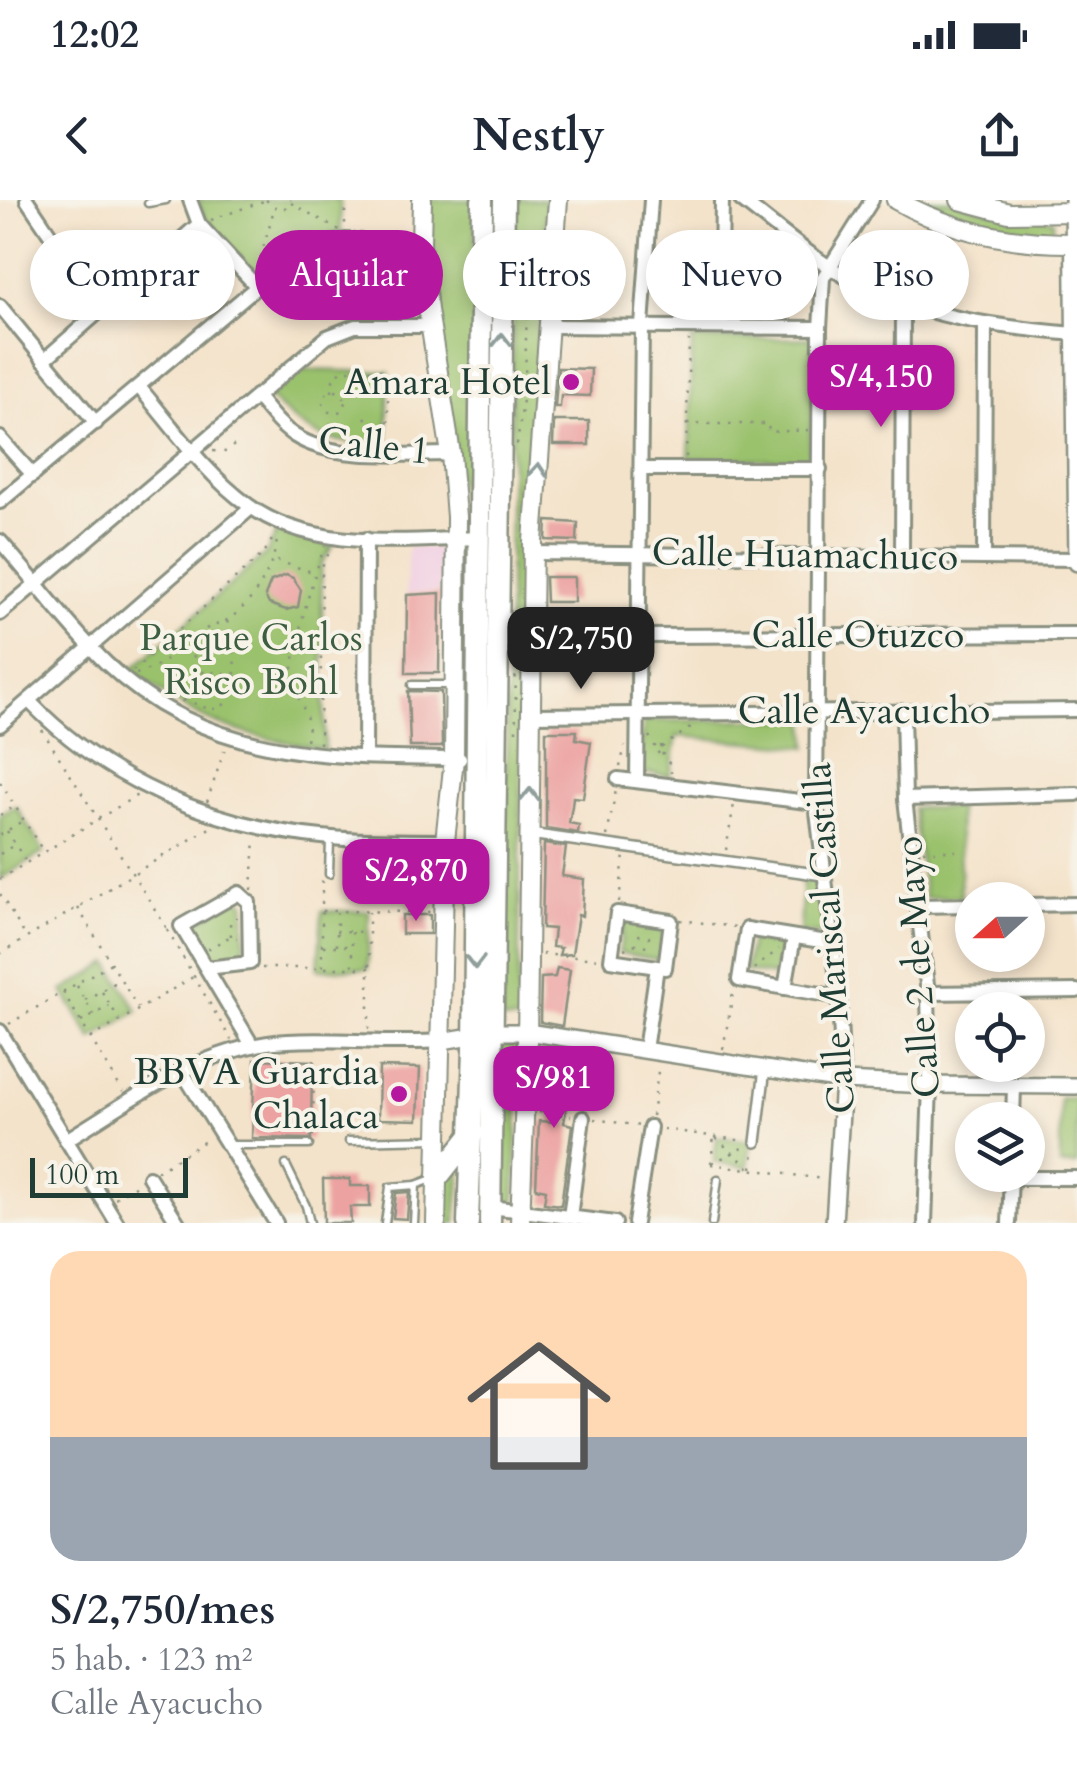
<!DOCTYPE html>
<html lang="es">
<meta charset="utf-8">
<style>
:root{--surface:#fff;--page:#f2f2f3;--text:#1f2937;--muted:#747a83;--line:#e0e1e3;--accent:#b5179e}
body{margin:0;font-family:Cardo,serif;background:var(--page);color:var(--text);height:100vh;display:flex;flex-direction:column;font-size:38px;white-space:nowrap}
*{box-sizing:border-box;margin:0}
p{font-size:32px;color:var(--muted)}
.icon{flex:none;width:55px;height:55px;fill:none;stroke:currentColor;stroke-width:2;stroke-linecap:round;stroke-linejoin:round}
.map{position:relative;height:1023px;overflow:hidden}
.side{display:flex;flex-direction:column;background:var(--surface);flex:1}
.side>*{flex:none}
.guide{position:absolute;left:30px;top:30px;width:1018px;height:90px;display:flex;gap:20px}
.needle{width:65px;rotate:249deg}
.controls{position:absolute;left:955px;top:682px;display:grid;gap:20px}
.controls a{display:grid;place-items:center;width:90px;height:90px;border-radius:50%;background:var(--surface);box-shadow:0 5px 15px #0003;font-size:50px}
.scale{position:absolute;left:30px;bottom:25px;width:158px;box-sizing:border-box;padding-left:10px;border:5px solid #1f3d34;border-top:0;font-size:28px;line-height:35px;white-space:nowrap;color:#1f3d34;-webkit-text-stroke:8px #f7f3e8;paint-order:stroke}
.price{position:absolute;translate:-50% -85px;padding:0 22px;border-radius:20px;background:var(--accent);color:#fff;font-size:32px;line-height:65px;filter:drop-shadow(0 2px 5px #0008)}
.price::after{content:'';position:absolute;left:50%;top:60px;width:30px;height:22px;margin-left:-15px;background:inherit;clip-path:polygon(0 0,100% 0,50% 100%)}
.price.current{background:#222;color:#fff}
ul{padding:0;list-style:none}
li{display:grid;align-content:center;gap:20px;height:530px;padding:0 50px}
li+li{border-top:2px solid var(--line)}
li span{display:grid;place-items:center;height:310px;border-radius:30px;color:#555}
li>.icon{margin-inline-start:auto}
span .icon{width:180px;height:180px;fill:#fffc;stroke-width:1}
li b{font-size:42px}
.pill{padding:0 35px;border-radius:45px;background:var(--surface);box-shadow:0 5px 15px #0003;font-size:35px;line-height:90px}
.pill.current{background:var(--accent);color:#fff}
.status{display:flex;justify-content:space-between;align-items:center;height:70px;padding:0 50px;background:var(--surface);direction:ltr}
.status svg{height:28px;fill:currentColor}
header{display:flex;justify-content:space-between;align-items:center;height:130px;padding:0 50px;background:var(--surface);font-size:45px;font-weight:700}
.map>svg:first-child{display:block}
.built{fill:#f1d0e3}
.green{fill:#9ac16c;stroke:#5c7f50;stroke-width:2.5}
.building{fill:#eca2a1}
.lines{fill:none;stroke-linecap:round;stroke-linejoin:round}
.service-casing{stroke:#8a9080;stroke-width:11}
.pedestrian-casing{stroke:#8a9080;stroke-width:14}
.minor-casing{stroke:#8a9080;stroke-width:18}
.tertiary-casing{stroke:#8a9080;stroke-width:20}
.secondary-casing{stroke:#8a9080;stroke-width:22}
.primary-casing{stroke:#8a9080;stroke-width:25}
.path{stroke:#8a9080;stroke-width:2.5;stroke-dasharray:2.5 8;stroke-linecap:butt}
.service{stroke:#fff;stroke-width:6}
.pedestrian{stroke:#fff;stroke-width:9}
.minor{stroke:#fff;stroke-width:12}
.tertiary{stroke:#fff;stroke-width:15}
.secondary{stroke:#fff;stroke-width:18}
.primary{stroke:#fff;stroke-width:20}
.oneway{stroke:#8f9e9a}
.poi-dot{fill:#b5179e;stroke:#f7f3e8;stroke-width:4}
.labels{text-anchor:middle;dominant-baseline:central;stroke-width:8;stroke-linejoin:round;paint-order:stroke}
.poi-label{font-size:38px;fill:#1f3d34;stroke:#f7f3e8;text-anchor:end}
.street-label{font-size:38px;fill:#1f3d34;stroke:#f7f3e8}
.park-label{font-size:38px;fill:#3e5e42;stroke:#f7f3e8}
</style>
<div class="status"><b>12:02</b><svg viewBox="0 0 49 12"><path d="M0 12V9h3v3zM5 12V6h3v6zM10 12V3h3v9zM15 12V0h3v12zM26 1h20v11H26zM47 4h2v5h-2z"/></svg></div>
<header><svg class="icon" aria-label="back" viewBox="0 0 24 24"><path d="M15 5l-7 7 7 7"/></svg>Nestly<svg class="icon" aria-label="share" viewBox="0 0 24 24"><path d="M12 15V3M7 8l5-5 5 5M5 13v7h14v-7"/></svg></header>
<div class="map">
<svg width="1077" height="1023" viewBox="0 0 1077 1023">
<rect width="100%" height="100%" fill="#f7f3e8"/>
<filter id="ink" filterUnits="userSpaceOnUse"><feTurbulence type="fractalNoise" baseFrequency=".01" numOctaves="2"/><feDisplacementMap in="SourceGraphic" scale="20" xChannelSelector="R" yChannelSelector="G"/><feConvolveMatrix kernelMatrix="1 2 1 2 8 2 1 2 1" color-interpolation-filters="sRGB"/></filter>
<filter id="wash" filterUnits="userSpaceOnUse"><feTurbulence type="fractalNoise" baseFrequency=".0048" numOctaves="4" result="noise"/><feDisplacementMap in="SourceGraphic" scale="40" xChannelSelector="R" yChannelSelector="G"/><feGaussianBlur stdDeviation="2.25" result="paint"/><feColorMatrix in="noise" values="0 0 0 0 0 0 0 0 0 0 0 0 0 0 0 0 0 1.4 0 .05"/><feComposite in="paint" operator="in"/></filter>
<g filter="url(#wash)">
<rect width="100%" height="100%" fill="#f4e3cb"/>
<polygon class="built" points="408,347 442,348 440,392 406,394"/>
<g class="green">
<path d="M198,0H340L341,33C298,36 288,48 256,74L204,17Z"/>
<polygon points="430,0 475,0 473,316 463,318 429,49"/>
<polygon points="515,0 547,0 524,354 518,821 502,820"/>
<polygon points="923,0 950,0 977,8 1053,20 1053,33 1000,30"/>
<polygon points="816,138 809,260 689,258 692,139"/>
<path d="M299,170L389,172L387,245C324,241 314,241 268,197Z"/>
<path d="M277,331L333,346L321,364L325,550C287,542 246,536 211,521C182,508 156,488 131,470L266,354Z"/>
<polygon points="806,519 808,547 677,536 670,576 640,572 644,521"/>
<polygon points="16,606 44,652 0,679 0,615"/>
<polygon points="913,608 958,608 961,697 925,698"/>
<polygon points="803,677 817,681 825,735 800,733"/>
<polygon points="236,698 245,702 244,759 215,760 195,724"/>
<polygon points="322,711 369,711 368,769 318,769"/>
<polygon points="625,720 665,727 659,760 619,753"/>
<polygon points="751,740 780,745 775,776 745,771"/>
<polygon points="109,763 138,811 92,839 63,791"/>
<polygon points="502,838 520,840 515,1002 498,1000"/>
<rect x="1060" y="898" width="17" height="67"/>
<polygon points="717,937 751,941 748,967 714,962"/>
<polygon points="462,959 456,1023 438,1023 441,979"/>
</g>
<g id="blocks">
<g class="building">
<polygon points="558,168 591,169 590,196 561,195 560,207 555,207"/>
<polygon points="554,221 589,221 589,245 553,245"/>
<polygon points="547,321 578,323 577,341 546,340"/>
<polygon points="286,375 293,378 301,390 298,407 286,410 269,404 265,396 271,381"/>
<polygon points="545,377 574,377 574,402 546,402"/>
<polygon points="440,393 439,473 406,473 407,395"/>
<polygon points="408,491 441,492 442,547 410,547"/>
<polygon points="546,531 577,531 576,539 591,542 583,598 573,597 572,606 569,623 579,625 578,633 546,628"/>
<polygon points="544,644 566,647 562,676 584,679 582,716 578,715 572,754 559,755 561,748 552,747 554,729 542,728"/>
<rect x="402" y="715" width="28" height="19"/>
<polygon points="557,768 570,770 562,826 540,822 541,778 555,777"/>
<polygon points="542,856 573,862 564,923 572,925 561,1005 544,1003 546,990 536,988 539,921 551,922 555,894 540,892"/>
<polygon points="255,859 312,861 311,939 252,938"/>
<polygon points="379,867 420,868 418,920 378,919"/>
<polygon points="323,979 350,979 350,986 370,986 370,1007 350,1007 351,1023 324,1023"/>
<polygon points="409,992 407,1019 393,1018 396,993"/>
</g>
</g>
</g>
<g filter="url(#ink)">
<use href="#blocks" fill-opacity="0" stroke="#8a9080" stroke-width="2.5"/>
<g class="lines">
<g class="service-casing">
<g id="service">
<polyline points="148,3 166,0"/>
<polyline points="412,485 451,485"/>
<polyline points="329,674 330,640"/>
<polyline points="349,941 438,939"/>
<polyline points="230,945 309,945"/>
<polyline points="286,965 306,1006 310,1023"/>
<polyline points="385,1023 390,987 416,985 435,978"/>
<polyline points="414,1023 416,985"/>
<polyline points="712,1023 718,979"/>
</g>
</g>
<g class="pedestrian-casing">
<g id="pedestrian">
<polyline points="529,634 823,675"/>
<polyline points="756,942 765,868"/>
</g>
</g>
<g class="minor-casing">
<g id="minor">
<polyline points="27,0 62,52 107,105"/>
<polyline points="190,0 199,24 257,87"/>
<path d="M741,0C775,26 809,56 846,77C917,117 995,127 1075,134"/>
<polyline points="0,106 96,223"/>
<polyline points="547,126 820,128"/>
<polyline points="720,127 722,0"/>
<polyline points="44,160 199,24"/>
<path d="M139,187C173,227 205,274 248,305C311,352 405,340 479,338"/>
<path d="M256,196C268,210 279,226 295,236C334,261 405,254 451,254"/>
<polyline points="0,238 33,275"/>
<polyline points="642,269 820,269"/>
<polyline points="0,302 303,48 345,40 421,44"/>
<path d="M0,341C35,381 68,426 106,463C208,560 328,558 460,559"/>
<polyline points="533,353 1077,359"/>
<polyline points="902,356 903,104"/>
<polyline points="984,358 985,126"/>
<polyline points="0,414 327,137 355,126 429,126"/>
<polyline points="639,436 1077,434"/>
<path d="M29,501C107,582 212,626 322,637C363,642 405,640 445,641"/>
<polyline points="903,511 905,599 928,793 930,885 925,1023"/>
<polyline points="531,515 1077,510"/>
<polyline points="0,525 251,308"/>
<polyline points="365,557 366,339"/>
<polyline points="618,579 816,603"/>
<polyline points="637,579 642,126 651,0"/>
<polyline points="905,599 1077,594"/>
<polyline points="1028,705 1077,704"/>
<polyline points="919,706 972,705"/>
<polyline points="833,743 747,729 739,780 839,797"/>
<polyline points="206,768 250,763 249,702 239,693 181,726 252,845"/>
<polyline points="785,788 794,737"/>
<polyline points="928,793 1077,791"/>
<polyline points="0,831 117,1023"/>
<polyline points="645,850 657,767 665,768 671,721 617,713 611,760 657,767"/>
<polyline points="182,871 276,1023"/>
<polyline points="843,881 839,797 816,603 820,128 823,78 872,0"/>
<polyline points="1013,920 1014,886"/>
<path d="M66,940C135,898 205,845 288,841C340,838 391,845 442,841"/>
<polyline points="149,977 178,1023"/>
<polyline points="1011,978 1077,978"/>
<polyline points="491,1007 615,1023"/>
<polyline points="570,1017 583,918"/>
<polyline points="635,1023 650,927"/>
<polyline points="1009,1023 1011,975"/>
</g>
</g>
<g class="tertiary-casing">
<g id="tertiary">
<polyline points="1073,0 1077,363"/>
<polyline points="442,841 495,832 527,832 843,881 930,885 1077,886"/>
<polyline points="834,1023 843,881"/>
</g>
</g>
<g class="secondary-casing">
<g id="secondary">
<polyline points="422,0 421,44 428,110 451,254 456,317 454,559 445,641 436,1023"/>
<path d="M896,0C952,32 1013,44 1077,43"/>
<polyline points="960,0 1009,13 1077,12"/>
<polyline points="520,1023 527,843 533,342 558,0"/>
</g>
</g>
<g class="primary-casing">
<g id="primary">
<polyline points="438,977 473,933"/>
<polyline points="468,1023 474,848 482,0"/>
<polyline points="490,1023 504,0"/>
</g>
</g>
<g class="path">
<polyline points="266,0 278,9 285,8 291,0"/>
<polyline points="345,0 345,28"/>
<polyline points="291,3 339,30"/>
<polyline points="211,20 266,0"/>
<polyline points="520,51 542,50"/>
<polyline points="258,67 274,9"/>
<polyline points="520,111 537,111"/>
<polyline points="388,178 388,242"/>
<circle cx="334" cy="202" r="11"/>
<polyline points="332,192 333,180 342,170 389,170"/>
<polyline points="365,217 382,244"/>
<polyline points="687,224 768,224 769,232 809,230"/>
<polyline points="327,235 334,215"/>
<path d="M517,245C520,221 524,198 525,174C527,140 523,112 537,81"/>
<polyline points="213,251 226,252 239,241"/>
<polyline points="686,257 689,140"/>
<polyline points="277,361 312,372"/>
<polyline points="515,413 516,535"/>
<polyline points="133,471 264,353 275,335"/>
<polyline points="202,472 235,473 234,451 226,429 228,420"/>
<path d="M136,474C174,462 172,451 200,432C209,426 220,425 229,419C257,399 274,367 278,334"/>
<polyline points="184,499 211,510 223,506 233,489 235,475"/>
<polyline points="182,502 202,472 188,445"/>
<polyline points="42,530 166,727 170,727"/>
<polyline points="649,536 656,548"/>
<path d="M306,540C313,511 296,504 293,479C290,454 315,370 325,346"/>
<polyline points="320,544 322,366 331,349"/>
<polygon points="661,546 663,551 659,554 656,549"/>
<polyline points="662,547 690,528 690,523"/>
<polyline points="662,553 671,566 671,573"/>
<polyline points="620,567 625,546"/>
<polyline points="0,582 43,651"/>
<polyline points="207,602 225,548"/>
<polyline points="0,615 14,607"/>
<polyline points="7,631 26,662"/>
<polyline points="0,635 24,620"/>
<polyline points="607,636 616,590"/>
<polyline points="726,650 734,604"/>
<polyline points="923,651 956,651"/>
<polyline points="0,654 14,645"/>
<polyline points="0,679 139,594"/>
<polyline points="252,690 255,638"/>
<polyline points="0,694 25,735"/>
<polyline points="619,702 624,655"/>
<polyline points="78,708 138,808"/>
<polyline points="322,711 431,712"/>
<polyline points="680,720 736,727"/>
<polyline points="167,730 231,840"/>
<polyline points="336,731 367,732"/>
<polyline points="231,736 230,723 237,717"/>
<polyline points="323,746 350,746"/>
<polyline points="337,746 337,713"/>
<polyline points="208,749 227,738 237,738"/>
<polyline points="624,749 636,744 647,746 649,737 638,735 636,744"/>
<polyline points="0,754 213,626"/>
<polyline points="542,754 599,759"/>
<polyline points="352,766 352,731"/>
<polyline points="322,767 322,679"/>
<polyline points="262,768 369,768"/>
<polyline points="754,769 779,749"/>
<polyline points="77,786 94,815"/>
<polyline points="63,792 123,892"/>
<polyline points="102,792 119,819"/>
<polyline points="85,800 120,780"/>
<polyline points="81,822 109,806"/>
<polyline points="9,824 111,763"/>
<polyline points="369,829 369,712"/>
<polyline points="91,838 193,777"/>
<polyline points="723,849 734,788"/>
<polyline points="539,912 571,916"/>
<polyline points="652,916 659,864"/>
<polyline points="594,919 640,926"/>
<polyline points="663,929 744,941"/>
<polyline points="313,936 314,854"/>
<polyline points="716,938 751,969"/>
<polyline points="711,963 714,936"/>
<polyline points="712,963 745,947"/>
<polyline points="711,964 823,979"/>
<polyline points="752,968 754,951"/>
<polyline points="157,971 210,938"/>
<polyline points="115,998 138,984"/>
</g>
<use href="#service" class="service"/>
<use href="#pedestrian" class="pedestrian"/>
<use href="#minor" class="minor"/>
<use href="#tertiary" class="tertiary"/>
<use href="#secondary" class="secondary"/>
<use href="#primary" class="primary"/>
</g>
<defs><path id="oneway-chevron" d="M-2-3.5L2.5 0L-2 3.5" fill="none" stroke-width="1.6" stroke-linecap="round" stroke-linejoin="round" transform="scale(2.5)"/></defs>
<g class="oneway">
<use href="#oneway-chevron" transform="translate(502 140) rotate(-90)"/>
<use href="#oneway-chevron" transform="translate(538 270) rotate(-86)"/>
<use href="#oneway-chevron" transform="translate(530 595) rotate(-89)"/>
<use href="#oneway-chevron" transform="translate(475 762) rotate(90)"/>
</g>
</g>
<g class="poi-dot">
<circle cx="571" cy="182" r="10"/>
<circle cx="399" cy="894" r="10"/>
</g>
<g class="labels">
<g class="poi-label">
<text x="551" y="182">Amara Hotel</text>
<text x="379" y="872">BBVA Guardia<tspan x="379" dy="44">Chalaca</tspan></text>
</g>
<g class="street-label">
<text transform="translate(374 246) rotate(6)">Calle 1</text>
<text transform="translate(805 355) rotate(1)">Calle Huamachuco</text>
<text x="858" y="435">Calle Otuzco</text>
<text x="864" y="511">Calle Ayacucho</text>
<text transform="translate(830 738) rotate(-94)">Calle Mariscal Castilla</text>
<text transform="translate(918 767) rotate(-94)">Calle 2 de Mayo</text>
</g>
<g class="park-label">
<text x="251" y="438">Parque Carlos<tspan x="251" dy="44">Risco Bohl</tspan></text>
</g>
</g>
</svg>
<div class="controls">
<a><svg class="needle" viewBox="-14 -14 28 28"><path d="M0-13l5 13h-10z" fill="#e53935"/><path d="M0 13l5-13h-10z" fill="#747a83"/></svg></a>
<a><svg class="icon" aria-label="locate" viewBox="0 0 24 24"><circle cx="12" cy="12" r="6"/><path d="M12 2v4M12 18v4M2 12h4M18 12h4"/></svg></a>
<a><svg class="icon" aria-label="layers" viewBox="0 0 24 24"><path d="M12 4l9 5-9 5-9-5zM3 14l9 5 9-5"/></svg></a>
</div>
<div class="scale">100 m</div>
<b class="price" style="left:881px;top:230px">S/4,150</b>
<b class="price current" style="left:581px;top:492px">S/2,750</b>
<b class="price" style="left:416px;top:724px">S/2,870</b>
<b class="price" style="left:554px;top:931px">S/981</b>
<div class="guide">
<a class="pill">Comprar</a>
<a class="pill current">Alquilar</a>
<a class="pill">Filtros</a>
<a class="pill">Nuevo</a>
<a class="pill">Piso</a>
</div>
</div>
<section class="side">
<ul>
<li><span style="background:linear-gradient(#ffd9b3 60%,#9aa5b1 0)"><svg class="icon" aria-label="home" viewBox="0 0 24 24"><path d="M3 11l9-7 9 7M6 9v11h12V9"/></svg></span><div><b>S/2,750/mes</b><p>5 hab. · 123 m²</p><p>Calle Ayacucho</p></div></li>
</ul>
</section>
